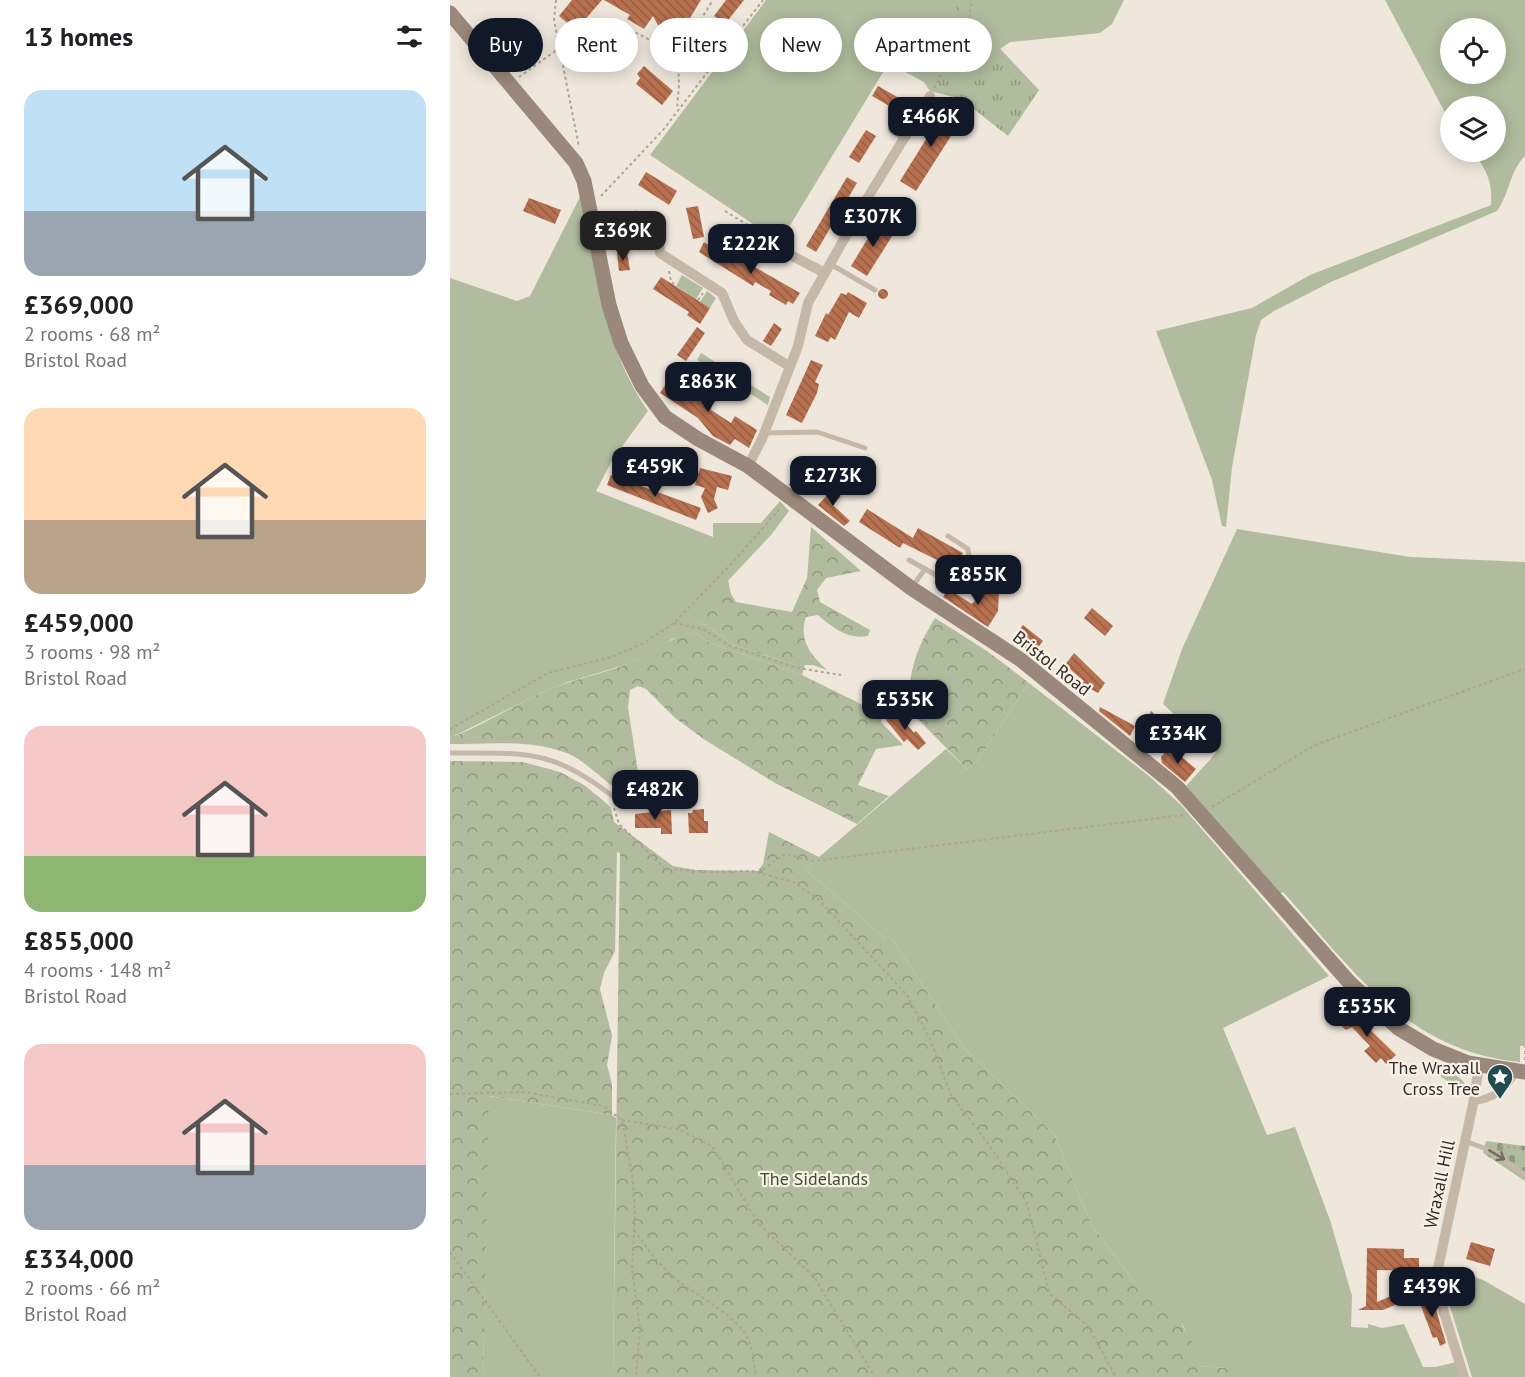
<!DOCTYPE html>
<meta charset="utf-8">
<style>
:root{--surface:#fff;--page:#f6f6f6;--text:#202124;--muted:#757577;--accent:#111827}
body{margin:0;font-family:"PT Sans",sans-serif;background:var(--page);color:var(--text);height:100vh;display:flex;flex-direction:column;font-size:22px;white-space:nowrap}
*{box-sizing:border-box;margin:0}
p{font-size:20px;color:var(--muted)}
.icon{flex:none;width:33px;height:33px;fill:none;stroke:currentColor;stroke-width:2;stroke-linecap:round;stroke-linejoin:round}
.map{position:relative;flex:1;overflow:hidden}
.details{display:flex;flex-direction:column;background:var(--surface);width:450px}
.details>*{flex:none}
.top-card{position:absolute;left:18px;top:18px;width:570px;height:54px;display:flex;gap:12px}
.buttons{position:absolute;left:990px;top:18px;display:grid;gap:12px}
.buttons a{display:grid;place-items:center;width:66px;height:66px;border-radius:50%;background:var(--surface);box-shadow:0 3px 15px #0003;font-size:30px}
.price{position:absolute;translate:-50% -51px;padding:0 14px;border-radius:12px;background:var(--accent);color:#fff;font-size:20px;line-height:39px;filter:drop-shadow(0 2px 3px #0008)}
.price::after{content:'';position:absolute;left:50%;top:36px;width:18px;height:14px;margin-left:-9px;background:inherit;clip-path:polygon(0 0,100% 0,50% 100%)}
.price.selected{background:#222;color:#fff}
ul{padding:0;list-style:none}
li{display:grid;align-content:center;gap:12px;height:318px;padding:0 24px}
li span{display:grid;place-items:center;height:186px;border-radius:18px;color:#555}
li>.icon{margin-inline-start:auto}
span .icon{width:108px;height:108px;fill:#fffc;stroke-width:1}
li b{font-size:26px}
h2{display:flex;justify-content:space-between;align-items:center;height:72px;padding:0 24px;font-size:26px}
.chip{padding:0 21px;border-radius:27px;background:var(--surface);box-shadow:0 3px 15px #0003;font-size:21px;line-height:54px}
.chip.selected{background:var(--accent);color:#fff}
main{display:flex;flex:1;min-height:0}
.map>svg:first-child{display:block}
.green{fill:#b0bc9d;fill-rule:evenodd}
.forest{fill:url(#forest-crowns)}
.cemetery{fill:url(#cemetery-stones)}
.park{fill:url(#park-tufts)}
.building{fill:url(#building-back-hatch)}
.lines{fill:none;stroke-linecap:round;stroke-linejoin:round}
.path{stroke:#b1a293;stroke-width:2;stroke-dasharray:3 3;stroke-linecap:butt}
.service{stroke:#c5b8a9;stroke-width:5}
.pedestrian{stroke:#c5b8a9;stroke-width:8}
.minor{stroke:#c5b8a9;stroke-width:10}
.secondary{stroke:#99887b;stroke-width:15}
.oneway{stroke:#756b62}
.labels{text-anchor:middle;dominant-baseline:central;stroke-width:4.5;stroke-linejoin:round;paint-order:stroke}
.street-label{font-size:18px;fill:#332c28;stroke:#f7f1e7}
.poi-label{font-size:18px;fill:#332c28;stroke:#f7f1e7;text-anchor:end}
.park-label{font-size:18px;fill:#414f2f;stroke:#f7f1e7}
</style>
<main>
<section class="details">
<h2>13 homes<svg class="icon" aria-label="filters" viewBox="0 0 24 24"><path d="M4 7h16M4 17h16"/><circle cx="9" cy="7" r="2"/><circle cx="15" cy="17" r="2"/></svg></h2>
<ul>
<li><span style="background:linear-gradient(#bfe0f5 65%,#9aa5b1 0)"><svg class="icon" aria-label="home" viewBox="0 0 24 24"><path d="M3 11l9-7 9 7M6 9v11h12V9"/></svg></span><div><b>£369,000</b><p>2 rooms · 68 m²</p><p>Bristol Road</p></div></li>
<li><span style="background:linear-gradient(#ffd9b3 60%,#b9a48a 0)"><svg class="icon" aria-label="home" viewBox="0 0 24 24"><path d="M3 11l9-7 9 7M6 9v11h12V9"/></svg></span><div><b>£459,000</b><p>3 rooms · 98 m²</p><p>Bristol Road</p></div></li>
<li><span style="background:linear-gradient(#f6c9c9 70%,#8fb573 0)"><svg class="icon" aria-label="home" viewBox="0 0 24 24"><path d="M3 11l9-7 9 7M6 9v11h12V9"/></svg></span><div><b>£855,000</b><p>4 rooms · 148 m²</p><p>Bristol Road</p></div></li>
<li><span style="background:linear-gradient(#f6c9c9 65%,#9aa5b1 0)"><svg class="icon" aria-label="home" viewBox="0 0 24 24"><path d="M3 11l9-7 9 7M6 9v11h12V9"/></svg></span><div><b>£334,000</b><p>2 rooms · 66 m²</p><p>Bristol Road</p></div></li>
</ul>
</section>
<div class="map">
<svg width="1075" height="1377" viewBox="0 0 1075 1377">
<defs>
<pattern id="forest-crowns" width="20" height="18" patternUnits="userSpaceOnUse" patternTransform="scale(1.5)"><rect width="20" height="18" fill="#b0bc9d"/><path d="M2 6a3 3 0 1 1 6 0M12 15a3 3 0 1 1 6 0" fill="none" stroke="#909980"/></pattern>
<pattern id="cemetery-stones" width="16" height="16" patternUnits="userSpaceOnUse" patternTransform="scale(1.5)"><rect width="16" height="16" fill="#b0bc9d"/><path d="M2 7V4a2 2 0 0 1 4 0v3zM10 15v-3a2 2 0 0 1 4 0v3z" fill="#909980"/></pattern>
<pattern id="park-tufts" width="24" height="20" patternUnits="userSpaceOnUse" patternTransform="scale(1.5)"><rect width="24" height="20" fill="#b0bc9d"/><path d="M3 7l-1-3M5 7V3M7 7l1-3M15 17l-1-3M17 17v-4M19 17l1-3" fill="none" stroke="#909980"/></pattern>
<pattern id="building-back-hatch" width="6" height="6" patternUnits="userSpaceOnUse" patternTransform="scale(1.5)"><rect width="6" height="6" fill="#b87150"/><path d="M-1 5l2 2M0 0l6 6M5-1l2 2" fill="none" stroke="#965d42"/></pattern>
</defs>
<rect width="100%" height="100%" fill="#efe7dc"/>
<g class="green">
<polygon points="316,0 674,0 662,24 650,33 560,42 550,49 502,3 461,75 438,64 330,242 200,155"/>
<path d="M935,0H1075V156C1059,172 1060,193 1047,211L881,282L824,311L811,320L806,335L782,467L776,527L772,526L762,480L706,331L802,308L860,275L1041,205C1043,182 1036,169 1023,152H1046V106H1000V122ZM1000,28H1046V74H1000Z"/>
<path d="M132,193C146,269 153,346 198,411L163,459L146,491L263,537V523H311L330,501L339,511L321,535L240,621L256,625L284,645L345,665L355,664L352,675L260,643L244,632L222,639L202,654L181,663L118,682L91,693L0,738V278L67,301L80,296Z"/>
<polygon points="232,275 253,288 246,299 226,286"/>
<polygon points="257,291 266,298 260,308 250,302"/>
<polygon points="251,353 320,397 318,405 247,360"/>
<path d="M787,529L960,557L1075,562V1046H1070V1062C957,1051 903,970 833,892L830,894L736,786L766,753L713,704L732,649Z"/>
<polygon points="579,683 699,776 731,805 879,976 773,1028 817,1135 845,1127 880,1220 902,1296 901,1327 918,1328 918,1324 932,1328 954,1324 973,1367 986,1367 1006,1362 1009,1377 784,1377 776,1368 750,1366 733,1325 685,1283 642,1226 604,1134 515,1049 443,940 437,940 355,869 496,749 517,769 527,761"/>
<path d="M982,1070C999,1070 1017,1076 1018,1096Z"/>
<polygon points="38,1096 162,1115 166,1118 163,1377 33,1377"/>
<polygon points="995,1267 1033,1280 1075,1304 1075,1377 1022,1377 995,1291"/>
</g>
<g class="forest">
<path d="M361,527L411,571L376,578L367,590L370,602L420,630L418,636C398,640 383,628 368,615L356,617C348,640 361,656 377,670L363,665H345L284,645L256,625L239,621L278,580L281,594L286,602L342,612L357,578Z"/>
<path d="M485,618L537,651L579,683L527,761L517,769L457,708C461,667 464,653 485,618Z"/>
<path d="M244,632L260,643L352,675L413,705L417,702L435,708L431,722L453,745L426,749L408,785L439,796L407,824L325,783L255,740L224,717L196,689L188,686L180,690L178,707L188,772L203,794C195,794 183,796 176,794C162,790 138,762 119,754C81,739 40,744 0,744V738C32,726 61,707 91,693C121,679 153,674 183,662C205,654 221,635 244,632Z"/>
<polygon points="0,761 73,762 110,772 134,785 155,802 161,808 164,822 223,866 246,870 308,871 313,864 319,832 369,857 355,869 437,940 443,940 515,1049 604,1134 642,1226 685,1283 694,1281 722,1307 741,1341 750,1366 776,1368 784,1377 163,1377 170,853 167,852 165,951 154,973 150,989 162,1036 157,1065 162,1084 162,1115 39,1096 33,1377 0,1377"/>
</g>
<polygon class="cemetery" points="1036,1141 1075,1146 1075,1181 1033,1153"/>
<polygon class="park" points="502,2 543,41 589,90 558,136 511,99 480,91 474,82 461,75"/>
<g class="building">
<polygon points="122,0 152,0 126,30 109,16"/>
<polygon points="154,0 251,0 232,31 222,35 210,29 203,16 194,29 177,19 180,15"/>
<polygon points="276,0 294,0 275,24 264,16"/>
<polygon points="194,66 223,91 212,105 186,84 190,78 187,74"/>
<polygon points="428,86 456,102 450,112 422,96"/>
<polygon points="510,102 521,110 515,118 504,110"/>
<polygon points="491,103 509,115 497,133 501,136 466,191 450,181 488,120 482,115"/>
<polygon points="416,130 426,136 409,163 399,157"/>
<polygon points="196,172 227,191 219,205 188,185"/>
<polygon points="397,177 407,183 366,252 356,246"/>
<polygon points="432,197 443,204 434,220 425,214"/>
<polygon points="79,198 111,210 105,224 73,211"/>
<polygon points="248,206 254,237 243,239 236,208"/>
<polygon points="170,218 182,223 176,241 163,237"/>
<polygon points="429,220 446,230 417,276 401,266"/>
<polygon points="254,242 287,261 289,258 350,293 343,304 338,301 336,305 319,295 321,291 305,282 303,286 249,252"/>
<polygon points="177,252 180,270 169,271 167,253"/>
<polygon points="211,277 260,308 250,324 237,315 239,312 203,289"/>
<circle cx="433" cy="294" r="5"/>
<polygon points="398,292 417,303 409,318 399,312 385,340 381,337 378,342 365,336 376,313 378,315 391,293 396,295"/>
<polygon points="324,323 332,329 321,346 313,341"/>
<polygon points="247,327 255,333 236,361 227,355"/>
<polygon points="361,360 373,365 365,382 369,384 367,393 352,423 336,415"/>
<polygon points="237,378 254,389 251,393 259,398 257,401 262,404 261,410 281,423 285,416 307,430 299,448 285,439 280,445 263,436 248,418 210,393 218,381 222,383 224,380 232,386"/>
<polygon points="348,462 373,481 372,482 355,475 349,491 339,485"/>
<polygon points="250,468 282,476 278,490 267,487 264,499 268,508 258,513 251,497 255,488 245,485"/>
<polygon points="161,475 251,508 246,520 157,485"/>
<polygon points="383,489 391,496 383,505 400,521 394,526 368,505"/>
<polygon points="417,509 463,538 468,528 513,553 506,565 501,567 453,543 450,548 409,522"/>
<polygon points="498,589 522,604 533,591 549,592 548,611 538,627 493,597"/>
<polygon points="642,608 663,626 655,636 634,618"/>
<polygon points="573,625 593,641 583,654 563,638"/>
<polygon points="624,653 655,683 648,693 632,684 634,681 615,665"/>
<polygon points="650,707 685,726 680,736 649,711"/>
<polygon points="443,709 464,733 461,735 466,731 476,743 468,750 457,739 454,742 436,720"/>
<polygon points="701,711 711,720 699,734 691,728"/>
<polygon points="720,747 746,769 735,782 712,763 711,757"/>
<polygon points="254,809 254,821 258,821 258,833 239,833 238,813 242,813 243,810"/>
<polygon points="221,810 222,834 211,834 211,828 185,828 185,814"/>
<polygon points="899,1009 946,1055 936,1064 931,1058 926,1063 914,1051 920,1046 902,1027 896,1030 887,1022"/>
<polygon points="1021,1242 1045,1249 1040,1266 1016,1259"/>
<polygon points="917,1248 954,1249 954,1258 969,1258 969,1271 927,1270 927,1302 941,1296 945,1305 933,1310 908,1310 916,1306"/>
<polygon points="981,1293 996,1343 990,1346 987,1337 983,1338 968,1298"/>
</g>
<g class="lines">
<g class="path">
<polyline points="106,0 104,20 129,147"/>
<polyline points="228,56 263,0"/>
<path d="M69,77C91,62 139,22 165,26C187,30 209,46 228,56L229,85L227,109"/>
<polyline points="484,88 519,18 522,0"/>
<polyline points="151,196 213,130 313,0"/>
<polyline points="275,211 309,232"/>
<polyline points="219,271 221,281 224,284"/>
<polyline points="248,300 253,293"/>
<polyline points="224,623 253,629 280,646 348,668 391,675"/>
<polyline points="0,729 98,673 161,657 192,644 224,623 282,563 331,507"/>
<polyline points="762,807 865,745 1075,669"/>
<polyline points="164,808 169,824 215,869 262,872 302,871 343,882 368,899 457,995 479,1037 501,1095 540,1146 577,1203 599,1293 638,1326 666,1377"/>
<polyline points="308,873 335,854 363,861 734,815"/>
<polyline points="1075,1060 1075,1046"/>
<polyline points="0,1094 75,1092 153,1106 172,1120 183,1179 185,1217 182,1270 190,1328 186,1377"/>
<polyline points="172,1120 228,1129 262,1146 309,1224 364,1277 425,1377"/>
<polyline points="1051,1146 1075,1149"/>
<path d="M184,1230C197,1248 209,1265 226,1279C245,1295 286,1315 297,1337C303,1349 304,1364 306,1377"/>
<polyline points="0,1252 90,1377"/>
</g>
<g class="service">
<polyline points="186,213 208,229"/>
<polyline points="380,264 425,290"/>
<polyline points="315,433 367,432 415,448"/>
<polyline points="459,560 491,578 509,569 519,557 518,549 498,536"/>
<polyline points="462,587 475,569"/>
<path d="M0,753C80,753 103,749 169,801"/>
<polyline points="1015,1141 1042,1151 1075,1175"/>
</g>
<path class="pedestrian" d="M1024,1101C1044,1099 1057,1088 1066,1071"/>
<g class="minor">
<polyline points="443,129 456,136"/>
<polyline points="208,229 210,253 272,293 284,321 297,340 339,366"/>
<polyline points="314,241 375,273"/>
<polyline points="298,466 312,439 348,346 358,303 415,202 480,96"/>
<polyline points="1014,1377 988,1293 987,1273 1023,1104 1029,1066"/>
</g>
<polyline class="secondary" points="0,13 126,163 134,181 159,305 171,343 192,386 215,417 248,439 298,466 461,588 571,660 727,787 899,982 948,1028 983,1049 1018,1063 1075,1072"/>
</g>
<defs><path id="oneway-shaft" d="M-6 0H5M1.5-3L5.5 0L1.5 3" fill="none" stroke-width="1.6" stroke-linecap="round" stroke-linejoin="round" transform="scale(1.5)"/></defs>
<use class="oneway" href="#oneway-shaft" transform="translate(1047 1155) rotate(31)"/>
<defs>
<g id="sight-pin" transform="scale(1.35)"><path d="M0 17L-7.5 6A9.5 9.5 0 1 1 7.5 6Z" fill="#224a50" stroke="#f7f1e7"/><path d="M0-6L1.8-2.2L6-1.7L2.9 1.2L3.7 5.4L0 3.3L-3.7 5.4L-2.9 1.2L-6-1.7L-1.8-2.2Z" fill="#fff"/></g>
</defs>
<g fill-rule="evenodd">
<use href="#sight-pin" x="1050" y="1077"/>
</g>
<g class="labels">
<g class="street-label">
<text transform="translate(602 663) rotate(38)">Bristol Road</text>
<text transform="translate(989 1184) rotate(-78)">Wraxall Hill</text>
</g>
<g class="poi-label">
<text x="1030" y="1067">The Wraxall<tspan x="1030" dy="21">Cross Tree</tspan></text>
</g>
<g class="park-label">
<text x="364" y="1178">The Sidelands</text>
</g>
</g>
</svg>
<div class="buttons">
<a><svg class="icon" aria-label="locate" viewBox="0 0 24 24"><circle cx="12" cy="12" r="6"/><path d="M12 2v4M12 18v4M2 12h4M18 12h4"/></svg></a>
<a><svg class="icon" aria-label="layers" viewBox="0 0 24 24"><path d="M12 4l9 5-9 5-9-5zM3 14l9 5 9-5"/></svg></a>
</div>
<b class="price" style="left:481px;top:148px">£466K</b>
<b class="price" style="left:423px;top:248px">£307K</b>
<b class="price selected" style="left:173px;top:262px">£369K</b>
<b class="price" style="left:301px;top:275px">£222K</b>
<b class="price" style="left:258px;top:413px">£863K</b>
<b class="price" style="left:205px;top:498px">£459K</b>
<b class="price" style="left:383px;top:507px">£273K</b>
<b class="price" style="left:528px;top:606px">£855K</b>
<b class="price" style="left:455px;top:731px">£535K</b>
<b class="price" style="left:728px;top:765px">£334K</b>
<b class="price" style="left:205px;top:821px">£482K</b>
<b class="price" style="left:917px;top:1038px">£535K</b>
<b class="price" style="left:982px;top:1318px">£439K</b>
<div class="top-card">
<a class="chip selected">Buy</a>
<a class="chip">Rent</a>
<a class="chip">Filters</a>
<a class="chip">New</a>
<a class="chip">Apartment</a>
</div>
</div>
</main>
